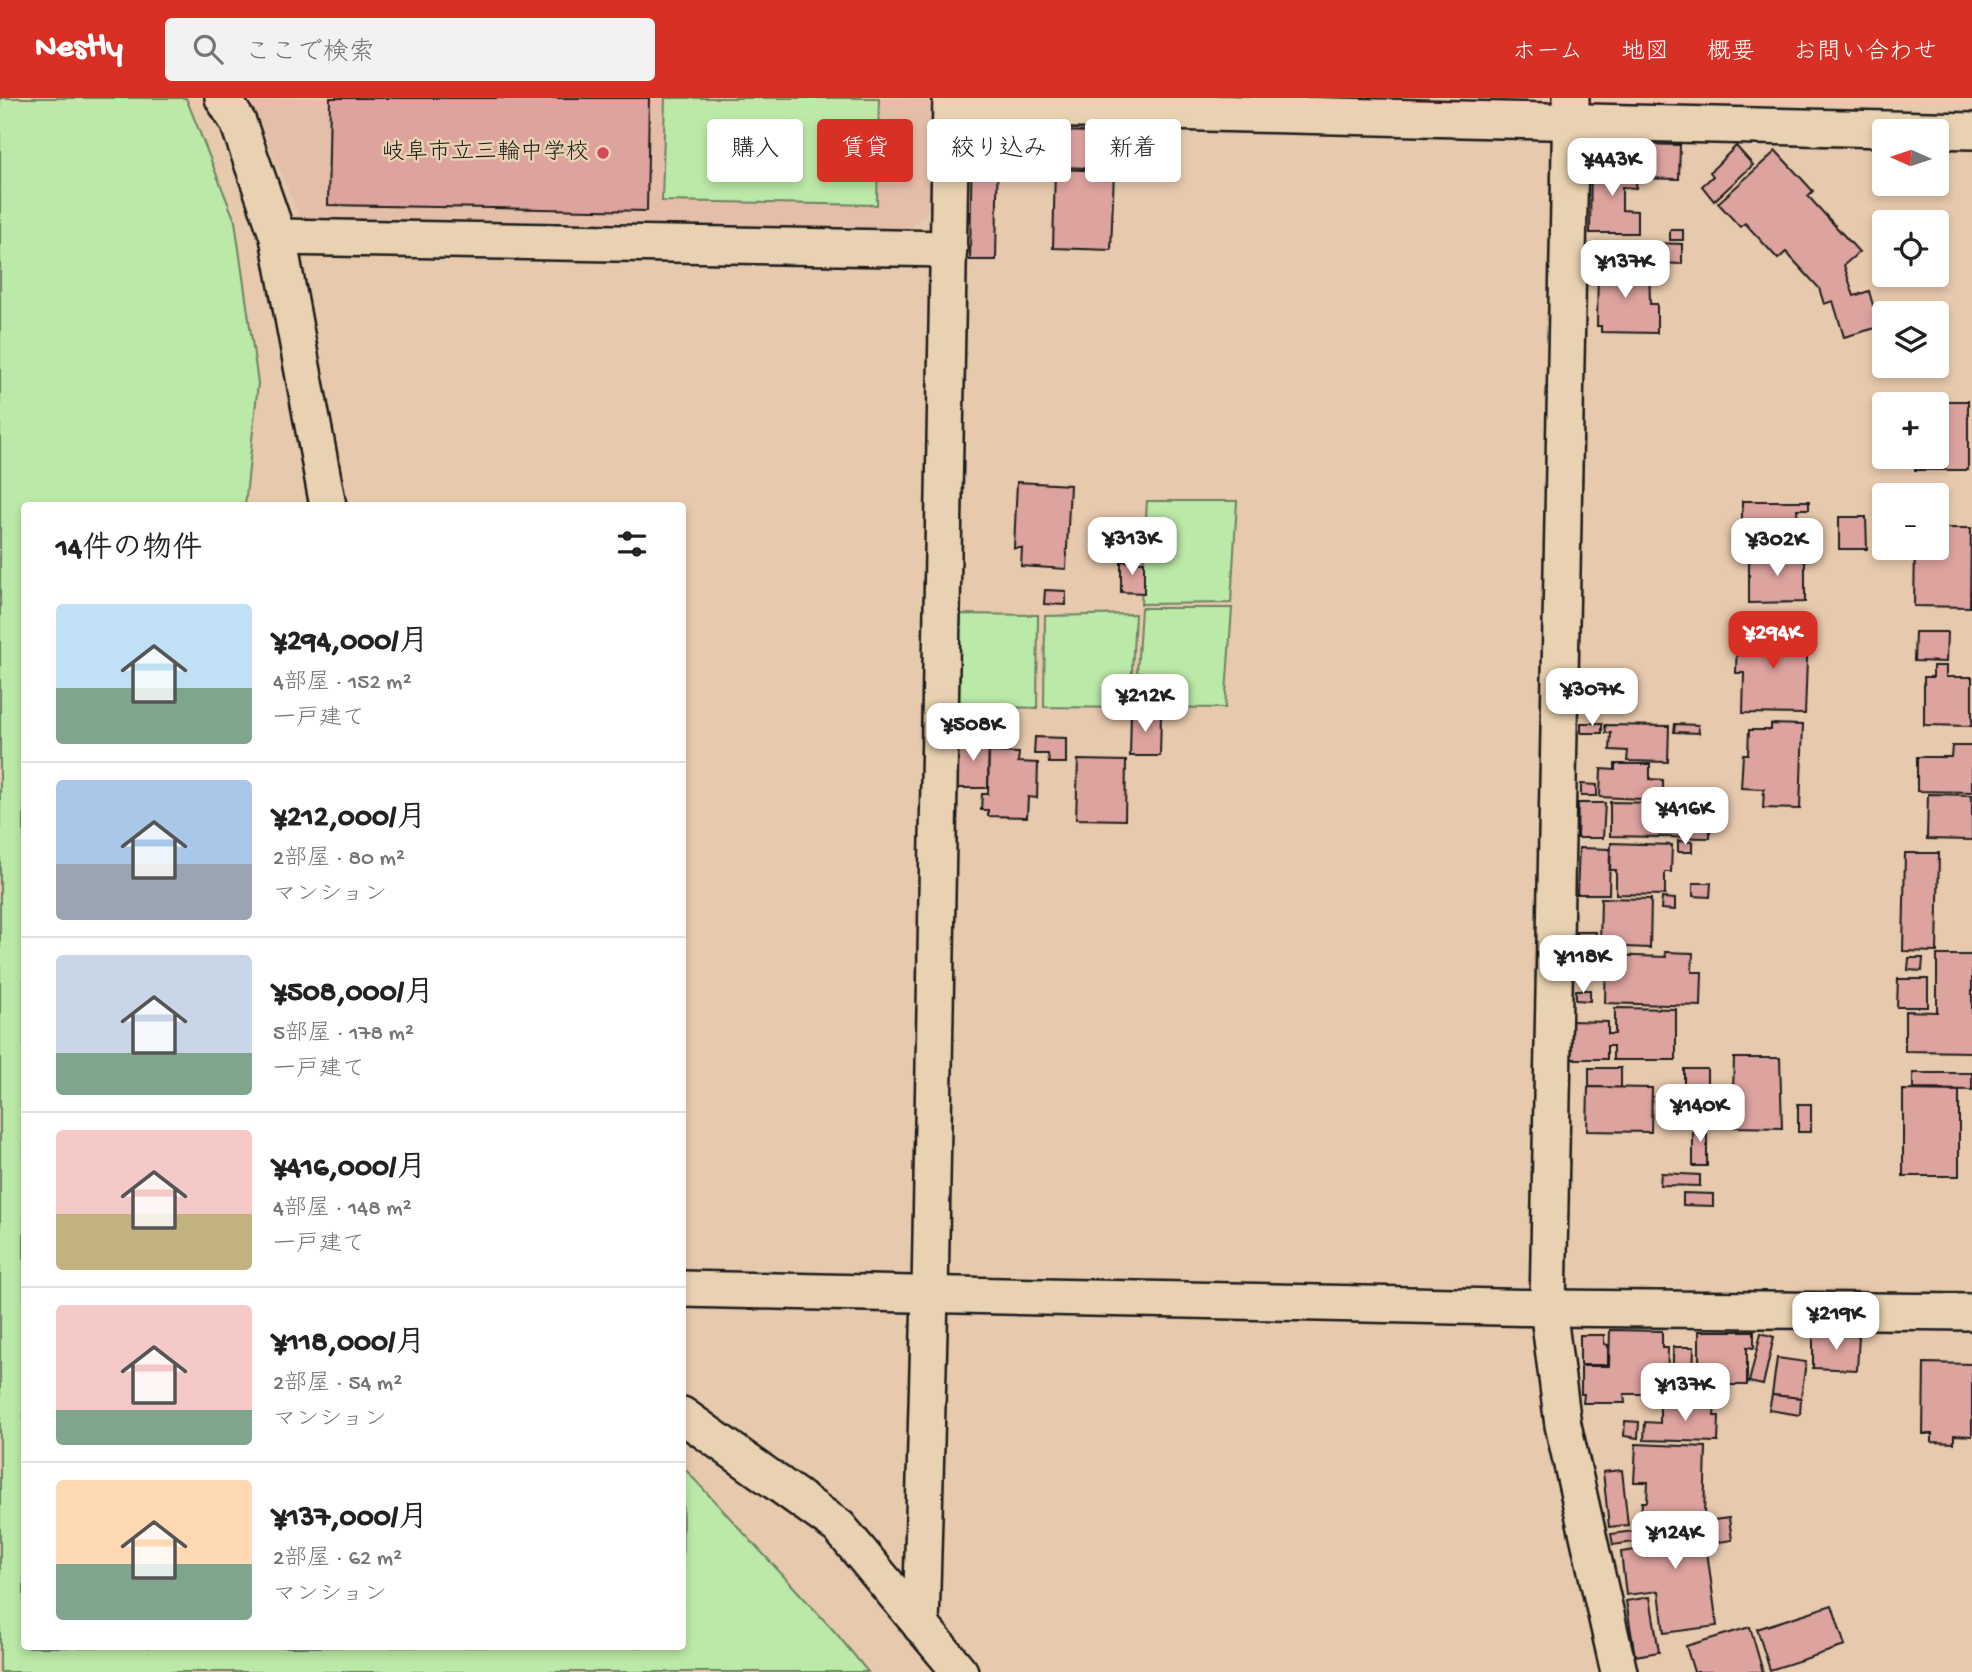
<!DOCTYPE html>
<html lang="ja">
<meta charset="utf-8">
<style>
:root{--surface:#fff;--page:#f2f2f2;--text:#222;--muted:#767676;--line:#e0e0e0;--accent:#d93025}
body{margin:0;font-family:"Gochi Hand","Klee One",sans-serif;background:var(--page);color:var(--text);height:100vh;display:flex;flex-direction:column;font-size:26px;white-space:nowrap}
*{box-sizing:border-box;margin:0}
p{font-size:23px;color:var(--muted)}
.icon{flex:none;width:38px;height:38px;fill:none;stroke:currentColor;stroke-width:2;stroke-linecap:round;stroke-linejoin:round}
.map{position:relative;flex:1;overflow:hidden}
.panel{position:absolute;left:21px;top:404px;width:665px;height:1148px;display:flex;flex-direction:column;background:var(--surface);border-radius:7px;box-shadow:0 4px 10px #0003}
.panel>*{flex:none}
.hud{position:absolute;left:707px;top:21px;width:665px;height:63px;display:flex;gap:14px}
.needle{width:46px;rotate:273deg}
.tools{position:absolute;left:1872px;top:21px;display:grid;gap:14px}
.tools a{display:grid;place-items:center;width:77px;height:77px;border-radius:7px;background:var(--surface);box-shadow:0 4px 10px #0003;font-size:35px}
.price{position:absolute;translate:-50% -60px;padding:0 16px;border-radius:14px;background:#fff;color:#222;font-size:23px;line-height:46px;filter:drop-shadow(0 2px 4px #0008)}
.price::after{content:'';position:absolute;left:50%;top:42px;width:21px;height:16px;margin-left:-10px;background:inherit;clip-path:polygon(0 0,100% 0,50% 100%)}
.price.selected{background:var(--accent);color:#fff}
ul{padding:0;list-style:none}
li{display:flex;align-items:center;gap:21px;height:175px;padding:0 35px}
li+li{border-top:2px solid var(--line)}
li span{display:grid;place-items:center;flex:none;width:196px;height:140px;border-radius:7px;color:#555}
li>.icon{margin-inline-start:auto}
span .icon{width:84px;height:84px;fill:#fffc;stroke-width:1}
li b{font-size:30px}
h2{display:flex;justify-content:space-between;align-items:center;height:84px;padding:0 35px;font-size:30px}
.pill{padding:0 24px;border-radius:7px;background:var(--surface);box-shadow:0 4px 10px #0003;font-size:24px;line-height:63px}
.pill.selected{background:var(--accent);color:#fff}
header{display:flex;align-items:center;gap:42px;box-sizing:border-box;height:98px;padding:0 35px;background:var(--accent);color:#fff}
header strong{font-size:33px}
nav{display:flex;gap:38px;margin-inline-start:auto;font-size:24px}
.search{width:490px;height:63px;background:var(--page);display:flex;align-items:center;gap:18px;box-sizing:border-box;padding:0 24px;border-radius:7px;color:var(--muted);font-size:26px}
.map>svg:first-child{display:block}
.built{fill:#e4bea9}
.green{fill:#bbe9a7;stroke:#6c8262;stroke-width:2}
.building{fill:#dda39f;stroke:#1c1c1c;stroke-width:2}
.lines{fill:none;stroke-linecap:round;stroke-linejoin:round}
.street-casing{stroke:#1c1c1c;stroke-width:40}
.street{stroke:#e9d2b1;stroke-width:35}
.poi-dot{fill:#d1495b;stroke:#e9d2b1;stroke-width:2.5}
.labels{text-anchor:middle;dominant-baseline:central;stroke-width:5;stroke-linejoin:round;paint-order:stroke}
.poi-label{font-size:23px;fill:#1c1c1c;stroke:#e9d2b1;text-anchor:end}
</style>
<header>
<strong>Nestly</strong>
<div class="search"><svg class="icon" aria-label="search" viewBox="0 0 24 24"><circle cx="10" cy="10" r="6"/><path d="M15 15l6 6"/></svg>ここで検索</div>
<nav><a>ホーム</a><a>地図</a><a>概要</a><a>お問い合わせ</a></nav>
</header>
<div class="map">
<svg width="1972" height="1574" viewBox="0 0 1972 1574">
<rect width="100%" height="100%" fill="#e7c9ad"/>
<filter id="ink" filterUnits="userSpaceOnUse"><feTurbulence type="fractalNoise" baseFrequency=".0143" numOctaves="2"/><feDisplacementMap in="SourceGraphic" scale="14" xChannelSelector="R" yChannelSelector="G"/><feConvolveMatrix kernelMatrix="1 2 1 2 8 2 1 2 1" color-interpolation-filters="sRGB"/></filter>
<g filter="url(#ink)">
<polygon class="built" points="249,0 934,0 933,107 907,135 301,122"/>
<g class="green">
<polygon points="0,0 186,0 235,123 258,285 245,408 24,408 24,1549 682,1549 683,1369 836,1535 868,1574 0,1574"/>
<polygon points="665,0 879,0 877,107 662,103"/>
<polygon points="1147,403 1237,403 1231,505 1141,506"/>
<polygon points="1141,510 1232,510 1225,610 1135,609"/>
<polygon points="945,516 1038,517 1037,610 942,607"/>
<polygon points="1135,516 1130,610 1044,609 1045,518"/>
</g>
<g class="building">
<polygon points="330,0 649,0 647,113 328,107"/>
<polygon points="1062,33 1115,35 1114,71 1061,69"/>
<polygon points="972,41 998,41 996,162 970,162"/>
<polygon points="1637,46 1680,47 1679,81 1637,80"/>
<polygon points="1736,48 1753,67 1714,103 1702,88 1713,78 1710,74"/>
<polygon points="1776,53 1813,93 1808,98 1859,154 1844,167 1854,198 1869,193 1879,229 1844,239 1833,203 1824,206 1819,190 1786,154 1778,161 1745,125 1740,129 1718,105"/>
<polygon points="1591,64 1637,65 1636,90 1622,89 1622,112 1637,113 1637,135 1590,135"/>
<polygon points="1055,71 1114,73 1111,152 1053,150"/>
<rect x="1670" y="132" width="13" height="10"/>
<polygon points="1620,144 1655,145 1654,165 1619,165"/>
<polygon points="1655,145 1682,146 1682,166 1654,165"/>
<polygon points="1598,167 1649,167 1650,206 1657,206 1657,235 1601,234 1601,228 1597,228"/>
<polygon points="1914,303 1968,303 1968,372 1915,372 1915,359 1937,359 1937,306 1915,306"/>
<polygon points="1017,384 1070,387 1066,471 1021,468 1022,450 1014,450"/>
<polygon points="1742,403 1809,403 1809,411 1797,411 1798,430 1806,429 1806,451 1742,451"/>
<polygon points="1839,419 1866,419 1867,451 1839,451"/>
<polygon points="1937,430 1971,430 1970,509 1914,508 1915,450 1937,450"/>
<polygon points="1805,455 1805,504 1749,505 1749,456"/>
<polygon points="1121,463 1144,464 1144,495 1121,494"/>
<polygon points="1045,492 1066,493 1066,507 1044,506"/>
<polygon points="1749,532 1808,533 1805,616 1743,615 1744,575 1736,575 1737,536 1749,536"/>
<polygon points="1915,534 1947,534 1946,564 1914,563"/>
<polygon points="1933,568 1946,568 1946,579 1972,579 1972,628 1924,627 1924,579 1933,579"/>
<polygon points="1131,614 1161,615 1160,658 1130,658"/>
<rect x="1581" y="625" width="21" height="10"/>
<polygon points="1675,626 1698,627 1699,635 1674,634"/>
<polygon points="1771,626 1803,627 1800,711 1763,710 1764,691 1741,690 1743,656 1748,656 1749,632 1771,632"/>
<polygon points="1605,627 1669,628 1668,664 1627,663 1628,653 1610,652 1611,635 1606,635"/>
<polygon points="1035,639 1066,640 1066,665 1049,665 1048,656 1034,656"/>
<polygon points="958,640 989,641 988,690 957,690"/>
<polygon points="1952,648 1972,648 1972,694 1917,693 1917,659 1951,659"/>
<polygon points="989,654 1019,655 1018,664 1038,665 1037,700 1028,699 1027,719 988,718 988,712 981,712 982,696 988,696"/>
<polygon points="1078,662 1126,663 1125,722 1076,721"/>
<polygon points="1615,666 1650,666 1650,681 1663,682 1663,702 1600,699 1601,671 1615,672"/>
<polygon points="1581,686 1597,687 1597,698 1581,698"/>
<polygon points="1928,696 1972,697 1972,742 1927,741"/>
<polygon points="1610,704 1710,706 1710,740 1610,738"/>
<polygon points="1578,705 1605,705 1603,740 1577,740"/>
<polygon points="1678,743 1692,744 1692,754 1678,754"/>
<polygon points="1611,745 1672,747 1671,774 1665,774 1665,797 1616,796 1616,772 1610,772"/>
<polygon points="1579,750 1610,751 1609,796 1577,796"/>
<polygon points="1905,755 1939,755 1937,854 1903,853"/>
<polygon points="1693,785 1711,785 1710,799 1693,798"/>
<polygon points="1601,800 1651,801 1650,850 1600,848"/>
<polygon points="1662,800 1675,801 1675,812 1661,811"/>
<polygon points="1576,834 1596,834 1595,856 1575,856"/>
<polygon points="1665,854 1693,855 1692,874 1702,874 1701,908 1605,905 1606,857 1666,859"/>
<polygon points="1937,857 1972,857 1972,954 1905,953 1905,913 1937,914"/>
<polygon points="1909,860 1923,860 1922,873 1908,872"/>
<polygon points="1898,881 1928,881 1928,909 1897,909"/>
<polygon points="1576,892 1590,892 1590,903 1576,902"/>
<polygon points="1615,910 1676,911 1676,962 1613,962 1613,948 1607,948 1607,961 1570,961 1570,923 1608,924 1608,936 1615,936"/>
<polygon points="1734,960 1780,960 1782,1030 1732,1029"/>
<polygon points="1589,970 1621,970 1621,990 1589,989"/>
<polygon points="1684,971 1707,971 1707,993 1684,992"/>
<polygon points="1913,975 1972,975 1972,992 1913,991"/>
<polygon points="1588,989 1652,990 1651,1034 1587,1033"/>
<polygon points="1903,992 1959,993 1959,1078 1903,1078"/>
<polygon points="1683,996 1707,996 1707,1019 1684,1019"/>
<rect x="1798" y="1006" width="13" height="28"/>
<rect x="1693" y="1025" width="14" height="43"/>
<polygon points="1661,1075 1700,1077 1700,1088 1660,1087"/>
<polygon points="1683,1095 1713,1096 1713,1108 1683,1107"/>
<polygon points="1610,1232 1662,1233 1662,1250 1668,1250 1667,1289 1661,1289 1661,1296 1624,1296 1625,1305 1583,1305 1584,1296 1581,1296 1581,1268 1609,1268"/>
<polygon points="1699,1233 1754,1233 1754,1250 1747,1249 1747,1287 1689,1287 1690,1279 1699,1279"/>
<polygon points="1761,1235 1774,1239 1763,1287 1749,1284"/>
<polygon points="1813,1236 1859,1238 1857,1272 1813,1270"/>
<polygon points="1580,1237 1604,1237 1604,1246 1608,1247 1608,1267 1580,1267"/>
<polygon points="1673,1249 1694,1249 1693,1278 1673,1278"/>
<polygon points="1777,1260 1806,1264 1801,1300 1772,1297"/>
<polygon points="1924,1265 1972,1266 1972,1338 1954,1337 1954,1345 1932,1344 1932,1336 1923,1336"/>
<polygon points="1772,1297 1801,1300 1800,1317 1769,1312"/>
<polygon points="1660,1303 1715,1305 1714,1318 1719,1318 1718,1344 1644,1342 1645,1324 1660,1325"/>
<polygon points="1625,1323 1639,1324 1638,1340 1624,1338"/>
<polygon points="1636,1346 1706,1349 1704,1420 1641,1417 1642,1404 1647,1404 1648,1384 1634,1384"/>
<polygon points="1622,1372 1628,1427 1609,1429 1603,1374"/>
<polygon points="1729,1420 1732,1442 1706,1446 1717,1528 1664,1535 1659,1493 1626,1497 1621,1454 1650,1450 1649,1442 1613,1447 1611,1436"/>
<polygon points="1650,1499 1659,1554 1635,1558 1626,1503"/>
<polygon points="1832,1507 1845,1548 1770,1572 1757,1531"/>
<polygon points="1750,1529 1763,1574 1694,1574 1686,1548"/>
</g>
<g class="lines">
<g class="street-casing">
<g id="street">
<polyline points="223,0 238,24 278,139 328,408"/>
<polyline points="1571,0 1548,1210 1563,1327 1619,1574"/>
<polyline points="951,9 1972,33"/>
<polyline points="278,139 949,151"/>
<polyline points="682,1191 1548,1210 1972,1214"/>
<polyline points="682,1317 839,1429 960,1574"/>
<polyline points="921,1528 930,1197 951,0"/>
</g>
</g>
<use href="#street" class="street"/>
</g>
</g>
<circle class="poi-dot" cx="603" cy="55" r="7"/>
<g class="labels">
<g class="poi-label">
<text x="589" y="55">岐阜市立三輪中学校</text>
</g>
</g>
</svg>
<div class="tools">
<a><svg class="needle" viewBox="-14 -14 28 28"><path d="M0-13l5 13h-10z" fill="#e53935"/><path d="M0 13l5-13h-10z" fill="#767676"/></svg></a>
<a><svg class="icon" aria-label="locate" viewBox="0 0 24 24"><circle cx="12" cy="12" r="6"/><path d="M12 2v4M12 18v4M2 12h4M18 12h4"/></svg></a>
<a><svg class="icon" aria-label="layers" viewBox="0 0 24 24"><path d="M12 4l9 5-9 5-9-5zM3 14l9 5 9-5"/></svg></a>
<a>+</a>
<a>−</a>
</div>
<b class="price" style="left:1612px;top:100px">¥443K</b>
<b class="price" style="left:1625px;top:202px">¥137K</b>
<b class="price" style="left:1132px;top:479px">¥313K</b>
<b class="price" style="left:1777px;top:480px">¥302K</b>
<b class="price selected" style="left:1773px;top:573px">¥294K</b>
<b class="price" style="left:1592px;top:630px">¥307K</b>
<b class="price" style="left:1145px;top:636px">¥212K</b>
<b class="price" style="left:973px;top:665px">¥508K</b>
<b class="price" style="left:1685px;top:749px">¥416K</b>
<b class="price" style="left:1583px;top:897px">¥118K</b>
<b class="price" style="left:1700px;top:1046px">¥140K</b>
<b class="price" style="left:1836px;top:1254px">¥219K</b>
<b class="price" style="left:1685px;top:1325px">¥137K</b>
<b class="price" style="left:1675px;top:1473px">¥124K</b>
<div class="hud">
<a class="pill">購入</a>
<a class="pill selected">賃貸</a>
<a class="pill">絞り込み</a>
<a class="pill">新着</a>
</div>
<section class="panel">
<h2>14件の物件<svg class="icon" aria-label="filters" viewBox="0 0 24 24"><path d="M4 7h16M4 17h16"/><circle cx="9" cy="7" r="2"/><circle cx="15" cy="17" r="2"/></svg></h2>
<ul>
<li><span style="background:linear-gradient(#bfe0f5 60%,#7fa58c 0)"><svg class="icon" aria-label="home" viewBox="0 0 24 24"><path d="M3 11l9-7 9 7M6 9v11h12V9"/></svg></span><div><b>¥294,000/月</b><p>4部屋 · 152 m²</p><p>一戸建て</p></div></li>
<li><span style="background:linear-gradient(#a9c7e8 60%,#9aa5b1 0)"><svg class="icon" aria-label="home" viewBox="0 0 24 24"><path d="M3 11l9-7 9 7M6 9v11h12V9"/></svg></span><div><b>¥212,000/月</b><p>2部屋 · 80 m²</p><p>マンション</p></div></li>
<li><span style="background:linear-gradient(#c9d6e8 70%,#7fa58c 0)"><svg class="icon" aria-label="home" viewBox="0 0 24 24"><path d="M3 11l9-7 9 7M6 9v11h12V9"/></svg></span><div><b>¥508,000/月</b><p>5部屋 · 178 m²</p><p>一戸建て</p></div></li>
<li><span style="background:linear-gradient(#f6c9c9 60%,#c2b280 0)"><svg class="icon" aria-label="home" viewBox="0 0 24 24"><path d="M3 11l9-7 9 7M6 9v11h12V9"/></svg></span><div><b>¥416,000/月</b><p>4部屋 · 148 m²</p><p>一戸建て</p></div></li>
<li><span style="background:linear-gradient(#f6c9c9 75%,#7fa58c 0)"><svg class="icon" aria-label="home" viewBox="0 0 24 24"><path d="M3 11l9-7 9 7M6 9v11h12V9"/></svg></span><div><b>¥118,000/月</b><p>2部屋 · 54 m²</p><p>マンション</p></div></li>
<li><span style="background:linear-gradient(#ffd9b3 60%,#7fa58c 0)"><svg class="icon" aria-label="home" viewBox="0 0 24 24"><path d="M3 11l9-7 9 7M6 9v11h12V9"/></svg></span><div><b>¥137,000/月</b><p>2部屋 · 62 m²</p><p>マンション</p></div></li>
</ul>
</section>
</div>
